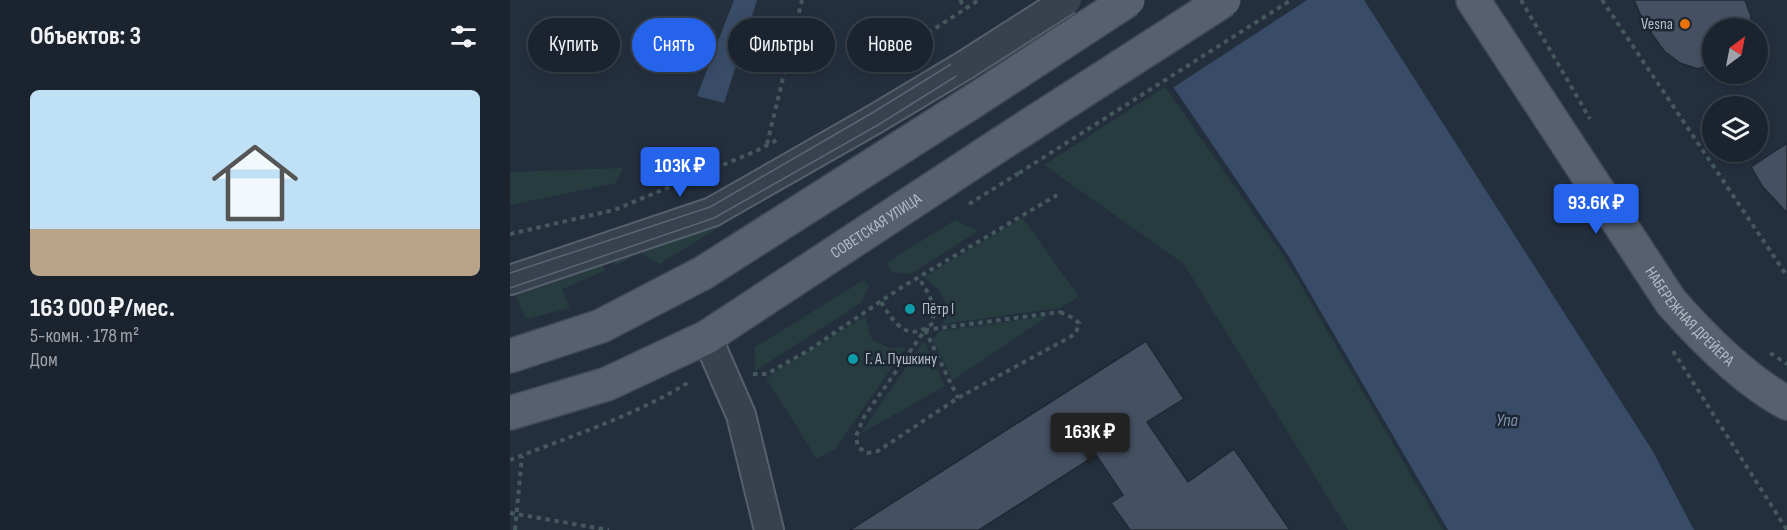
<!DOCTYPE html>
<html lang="ru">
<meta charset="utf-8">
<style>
:root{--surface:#1b232e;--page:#242b36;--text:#f1f3f6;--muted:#a0a4aa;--line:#39404a;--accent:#2563eb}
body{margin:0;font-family:"Sofia Sans Condensed",sans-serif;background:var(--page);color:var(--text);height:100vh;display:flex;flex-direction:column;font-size:22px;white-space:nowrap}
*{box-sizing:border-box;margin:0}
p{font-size:20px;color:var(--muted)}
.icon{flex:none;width:33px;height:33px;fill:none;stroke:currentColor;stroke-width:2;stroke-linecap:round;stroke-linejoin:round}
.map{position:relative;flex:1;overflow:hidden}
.sheet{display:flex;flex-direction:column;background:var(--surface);width:510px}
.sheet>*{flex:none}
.banner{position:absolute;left:18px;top:18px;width:570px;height:54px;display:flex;gap:12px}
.needle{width:39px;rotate:32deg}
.fabs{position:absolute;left:1192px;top:18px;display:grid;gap:12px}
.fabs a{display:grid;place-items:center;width:66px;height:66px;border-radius:50%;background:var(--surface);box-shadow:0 3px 9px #0003,0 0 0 2px var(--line);font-size:30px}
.price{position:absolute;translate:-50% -51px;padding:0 14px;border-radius:6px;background:var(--accent);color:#fff;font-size:20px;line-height:39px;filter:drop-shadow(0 2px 3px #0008)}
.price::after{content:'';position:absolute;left:50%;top:36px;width:18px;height:14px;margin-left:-9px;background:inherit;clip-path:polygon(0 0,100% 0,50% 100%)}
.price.current{background:#222;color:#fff}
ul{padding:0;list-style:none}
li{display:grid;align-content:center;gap:12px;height:318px;padding:0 30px}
li span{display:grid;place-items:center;height:186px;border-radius:9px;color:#555}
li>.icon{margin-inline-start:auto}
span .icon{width:108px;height:108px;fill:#fffc;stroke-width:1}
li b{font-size:26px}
h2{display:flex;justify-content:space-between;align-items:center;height:72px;padding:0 30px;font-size:26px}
.pill{padding:0 21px;border-radius:27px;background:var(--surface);box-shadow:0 3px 9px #0003,0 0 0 2px var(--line);font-size:21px;line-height:54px}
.pill.current{background:var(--accent);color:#fff}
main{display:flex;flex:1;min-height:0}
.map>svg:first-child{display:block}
.green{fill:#263c3f}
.water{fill:#394c67}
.pier{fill:#242f3e}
.building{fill:#455162;stroke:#1f2835;stroke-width:1.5}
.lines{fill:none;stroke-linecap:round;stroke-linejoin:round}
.minor-casing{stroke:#565f6c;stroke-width:32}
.major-casing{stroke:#414a57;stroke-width:36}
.path{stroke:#44595c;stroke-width:4;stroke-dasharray:4.5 4.5;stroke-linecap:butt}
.minor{stroke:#38414e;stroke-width:28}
.major{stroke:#56606e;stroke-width:33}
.tram{stroke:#5a6575;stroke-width:1.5}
.minor-bridge-casing{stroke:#565f6c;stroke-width:32;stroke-linecap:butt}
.major-bridge-casing{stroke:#414a57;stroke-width:36;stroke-linecap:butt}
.path-bridge{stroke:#44595c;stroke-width:4;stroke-dasharray:4.5 4.5;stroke-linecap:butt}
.minor-bridge{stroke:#38414e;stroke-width:28}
.major-bridge{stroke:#56606e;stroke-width:33}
.food-dot{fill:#e8710a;stroke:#1d2633;stroke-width:2}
.culture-dot{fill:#0f9aa8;stroke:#1d2633;stroke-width:2}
.labels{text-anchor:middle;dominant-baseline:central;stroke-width:5;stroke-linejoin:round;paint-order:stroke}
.poi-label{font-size:16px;fill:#b4bcc9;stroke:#1d2633;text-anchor:start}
.street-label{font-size:16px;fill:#b4bcc9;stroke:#1d2633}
.water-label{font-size:18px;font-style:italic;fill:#7c92b1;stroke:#1d2633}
</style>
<main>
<section class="sheet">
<h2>Объектов: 3<svg class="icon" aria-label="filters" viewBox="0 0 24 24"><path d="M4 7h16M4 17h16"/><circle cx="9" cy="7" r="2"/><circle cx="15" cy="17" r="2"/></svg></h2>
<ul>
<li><span style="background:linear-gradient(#bfe0f5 75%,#b9a48a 0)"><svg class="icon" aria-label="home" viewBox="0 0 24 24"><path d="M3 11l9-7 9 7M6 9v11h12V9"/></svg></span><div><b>163 000 ₽/мес.</b><p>5-комн. · 178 m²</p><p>Дом</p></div></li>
</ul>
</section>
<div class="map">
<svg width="1277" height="530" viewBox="0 0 1277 530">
<rect width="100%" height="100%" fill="#242f3e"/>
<g class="green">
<polygon points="655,87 775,258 933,530 838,530 674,264 534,165"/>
<polygon points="308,161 216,223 149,264 132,253 104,266 100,255"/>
<polygon points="113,168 106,183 0,205 0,172"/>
<path d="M513,218L569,297L550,308L433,324C441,304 431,289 414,277Z"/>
<polygon points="445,220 468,231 401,274 382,272 376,263"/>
<polygon points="91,258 95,271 52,289 60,308 16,319 3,289"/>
<polygon points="354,280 359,286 351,303 245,371 245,347"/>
<polygon points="355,316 362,340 380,348 396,347 325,449 307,459 256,378"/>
<polygon points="538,316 443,380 422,339 430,331"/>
<polygon points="414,341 435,386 350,434"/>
</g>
<g class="water">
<polygon points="224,0 247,0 214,103 187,96"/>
<polygon points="604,0 854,0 1142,450 1184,530 938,530 779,257"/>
</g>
<polygon class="pier" points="601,0 797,0 661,89"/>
<g class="building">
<polygon points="1124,0 1235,0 1241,16 1238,28 1203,28 1203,64 1188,69 1170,63 1154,51 1134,23"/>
<polygon points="1277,143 1277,213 1252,186 1241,167"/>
<polygon points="636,341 674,399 637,422 678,482 724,449 780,530 620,530 601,503 613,495 586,455 469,530 340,530"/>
</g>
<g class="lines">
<g class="minor-casing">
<g id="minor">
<polyline points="0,280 202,212 365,119 455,65"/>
<polyline points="197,337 231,415 259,530"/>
</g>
</g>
<g class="major-casing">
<g id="major">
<path id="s1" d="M963,0L1161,302C1192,337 1236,381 1277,403"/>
<polyline points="0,356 91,326 193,273 465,100"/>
<path id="s2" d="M0,413L97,384L197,337L492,143"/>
</g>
</g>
<g class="path">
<polyline points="450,0 455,8"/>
<polyline points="1011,0 1080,119"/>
<polyline points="1092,0 1277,276"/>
<polyline points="413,59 404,42 469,0"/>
<polyline points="257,144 292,0"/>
<polyline points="459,204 509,173"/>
<polyline points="0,234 104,210 244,152 267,140"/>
<path d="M371,302C384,323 398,344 423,323C425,302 419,294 408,277"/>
<polygon points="550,312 563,318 569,323 566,333 560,337 448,398 368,451 357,453 348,447 346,436 354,417 415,330"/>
<polyline points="415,330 448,398"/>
<polyline points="1163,351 1277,530"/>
<polyline points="1260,353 1277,364"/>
<polyline points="243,374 257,374 299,350 392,287 547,195"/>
<path d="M0,460C56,438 129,414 179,382"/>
<polyline points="0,513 99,530"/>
<polyline points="5,530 12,456"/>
</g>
<use href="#minor" class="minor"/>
<use href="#major" class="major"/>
<g class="tram">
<polyline points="0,273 200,207 362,113 545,0"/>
<polyline points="0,288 204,218 368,125 568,0"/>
</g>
<g class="minor-bridge-casing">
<polyline id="minor-bridge" points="455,65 557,0"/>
</g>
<g class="major-bridge-casing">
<g id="major-bridge">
<polyline points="465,100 618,0"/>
<polyline points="492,143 714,0"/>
</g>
</g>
<polyline class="path-bridge" points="509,173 781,0"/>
<use href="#minor-bridge" class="minor-bridge"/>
<use href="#major-bridge" class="major-bridge"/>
</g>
<circle class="food-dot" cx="1175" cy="24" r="6"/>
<g class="culture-dot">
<circle cx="400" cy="309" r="6"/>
<circle cx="343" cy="359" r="6"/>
</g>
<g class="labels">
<g class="poi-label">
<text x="1163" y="24" text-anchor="end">Vesna</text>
<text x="412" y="309">Пётр I</text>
<text x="355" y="359">Г. А. Пушкину</text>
</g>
<g class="street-label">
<text stroke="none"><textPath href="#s2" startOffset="414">СОВЕТСКАЯ УЛИЦА</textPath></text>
<text stroke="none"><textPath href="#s1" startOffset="384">НАБЕРЕЖНАЯ ДРЕЙЕРА</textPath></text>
</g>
<g class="water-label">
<text x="997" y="420">Упа</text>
</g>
</g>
</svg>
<div class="fabs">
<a><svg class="needle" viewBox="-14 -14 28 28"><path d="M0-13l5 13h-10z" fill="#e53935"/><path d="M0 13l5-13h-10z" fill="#a0a4aa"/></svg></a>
<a><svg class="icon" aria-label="layers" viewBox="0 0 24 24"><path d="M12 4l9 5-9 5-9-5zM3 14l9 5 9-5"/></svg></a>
</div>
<b class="price" style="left:170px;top:198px">103K ₽</b>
<b class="price" style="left:1086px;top:235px">93.6K ₽</b>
<b class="price current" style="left:580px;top:464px">163K ₽</b>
<div class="banner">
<a class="pill">Купить</a>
<a class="pill current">Снять</a>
<a class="pill">Фильтры</a>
<a class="pill">Новое</a>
</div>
</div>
</main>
